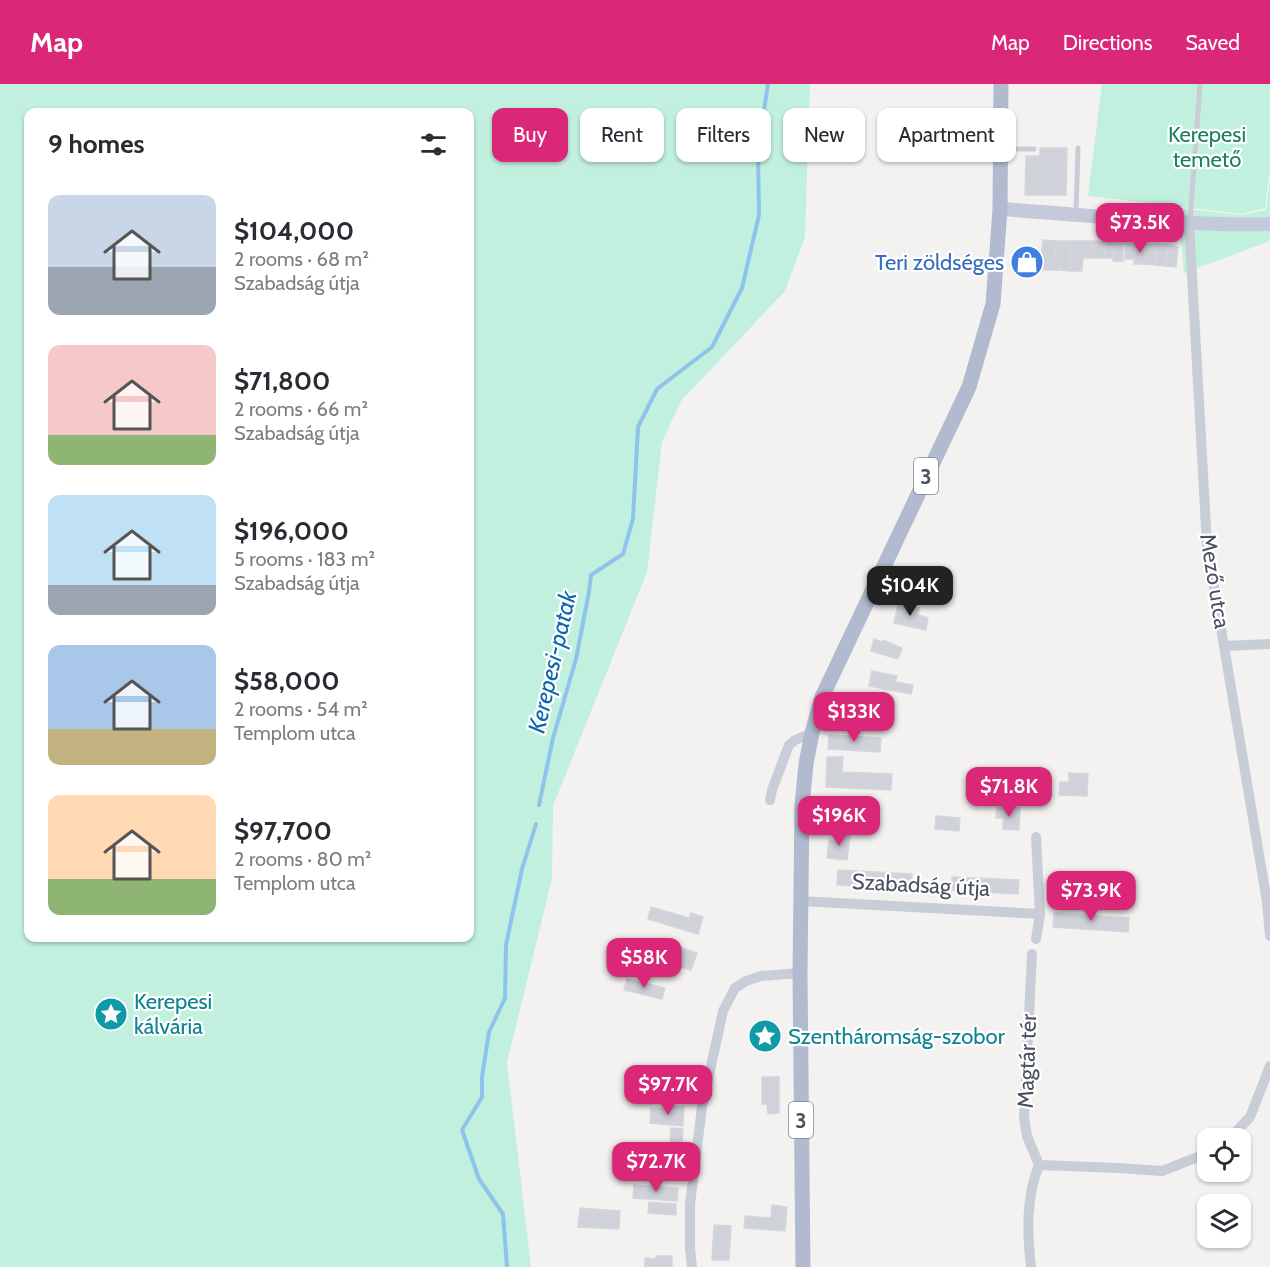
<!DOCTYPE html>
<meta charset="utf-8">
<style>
:root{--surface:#fff;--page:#f2f2f3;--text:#2b2b33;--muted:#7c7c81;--accent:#db2777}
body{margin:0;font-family:Cabin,sans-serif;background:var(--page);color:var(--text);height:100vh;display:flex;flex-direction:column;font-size:22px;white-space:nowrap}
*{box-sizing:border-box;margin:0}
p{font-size:20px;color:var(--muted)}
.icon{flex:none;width:33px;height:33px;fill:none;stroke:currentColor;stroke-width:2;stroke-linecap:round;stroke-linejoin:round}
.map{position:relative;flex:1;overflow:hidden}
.side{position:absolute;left:24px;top:24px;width:450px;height:834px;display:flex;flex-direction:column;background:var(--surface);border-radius:12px;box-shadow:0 2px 4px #0004}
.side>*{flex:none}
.hud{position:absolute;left:492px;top:24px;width:570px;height:54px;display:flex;gap:12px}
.fabs{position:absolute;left:1197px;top:1044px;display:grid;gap:12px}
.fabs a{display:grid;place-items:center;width:54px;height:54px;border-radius:12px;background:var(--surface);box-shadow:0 2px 4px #0004;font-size:30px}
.price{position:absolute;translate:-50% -51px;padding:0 14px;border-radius:12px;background:var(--accent);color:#fff;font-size:20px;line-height:39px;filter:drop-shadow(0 2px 3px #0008)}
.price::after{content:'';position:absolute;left:50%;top:36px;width:18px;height:14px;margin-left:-9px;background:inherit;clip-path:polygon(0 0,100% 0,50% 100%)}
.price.on{background:#222;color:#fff}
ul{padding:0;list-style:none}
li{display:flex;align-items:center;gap:18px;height:150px;padding:0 24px}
li span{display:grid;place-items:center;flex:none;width:168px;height:120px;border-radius:12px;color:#555}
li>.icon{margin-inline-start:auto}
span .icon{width:72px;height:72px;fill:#fffc;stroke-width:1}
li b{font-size:26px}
h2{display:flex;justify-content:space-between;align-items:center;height:72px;padding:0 24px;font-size:26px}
.tag{padding:0 21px;border-radius:12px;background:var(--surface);box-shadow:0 2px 4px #0004;font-size:21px;line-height:54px}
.tag.on{background:var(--accent);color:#fff}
header{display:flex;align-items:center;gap:36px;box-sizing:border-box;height:84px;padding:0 30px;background:var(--accent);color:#fff}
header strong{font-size:28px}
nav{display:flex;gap:33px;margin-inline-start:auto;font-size:21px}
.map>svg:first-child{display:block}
.green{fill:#c1f0de;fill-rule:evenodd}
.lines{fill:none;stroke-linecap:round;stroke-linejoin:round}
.stream{stroke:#8fc3ec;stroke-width:4}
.building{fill:#d0d2d9;stroke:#d5d6dc;stroke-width:1.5}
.lane{stroke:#c8cdd8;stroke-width:5}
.street{stroke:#c8cdd8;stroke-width:10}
.secondary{stroke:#c4cad9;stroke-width:14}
.primary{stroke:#b2bacf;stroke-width:15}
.labels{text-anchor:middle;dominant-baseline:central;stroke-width:4.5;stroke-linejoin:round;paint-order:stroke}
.shield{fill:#fff;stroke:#80848f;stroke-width:1.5}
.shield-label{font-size:21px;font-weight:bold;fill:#49505f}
.park-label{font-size:22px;fill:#188265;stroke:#fff}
.shop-label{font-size:22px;fill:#366cbe;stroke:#fff;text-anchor:end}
.street-label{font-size:22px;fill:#49505f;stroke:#fff}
.culture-label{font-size:22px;fill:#0d838f;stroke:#fff;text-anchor:start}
.water-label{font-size:24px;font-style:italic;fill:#0e67ad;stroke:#fff}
</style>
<header>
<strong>Map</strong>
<nav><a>Map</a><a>Directions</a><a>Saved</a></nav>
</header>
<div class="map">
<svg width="1270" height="1183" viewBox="0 0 1270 1183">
<rect width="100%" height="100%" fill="#f4f2f1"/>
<g class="green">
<path d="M0,0H810L805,153L785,207L681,317L662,358L647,488L553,722L552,795L507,978L531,1183H0ZM28,28H470V854H28Z"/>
<polygon points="1102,0 1270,0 1270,86 1265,124 1242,130 1088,112"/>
<polygon points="1270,97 1270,157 1184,189 1178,124 1242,131 1266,126"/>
</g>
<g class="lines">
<g class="stream">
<polyline points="539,721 553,654 576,575 589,508 591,491 623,470 633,435 638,343 657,305 712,263 742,204 759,131 758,66 768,0"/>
<polyline points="507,1183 503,1130 479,1095 462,1046 482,1013 482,993 489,948 505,914 506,861 522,785 536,740"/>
</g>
</g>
<g class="building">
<polygon points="1040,64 1067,64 1066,111 1025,111 1026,72 1040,72"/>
<polygon points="1043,156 1056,157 1055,172 1062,172 1060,186 1040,186"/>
<polygon points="1056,157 1064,157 1062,172 1055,172"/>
<polygon points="1064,157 1072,157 1069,187 1060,186"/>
<polygon points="1072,157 1095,157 1092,174 1083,174 1082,187 1069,187"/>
<polygon points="1095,157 1106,158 1105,174 1092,174"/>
<polygon points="1106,158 1114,159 1113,174 1105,174"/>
<polygon points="1114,159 1123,159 1123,177 1113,177"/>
<polygon points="1125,159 1136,160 1135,175 1125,175"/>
<polygon points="1136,160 1146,160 1144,180 1134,180"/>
<polygon points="1146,160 1156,160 1155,181 1144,180"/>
<polygon points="1156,160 1168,161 1166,182 1155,181"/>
<polygon points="1168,161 1178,163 1176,183 1166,182"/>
<polygon points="1022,170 1032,171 1031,185 1022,184"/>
<polygon points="898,520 919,524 918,531 928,534 926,546 894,539"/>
<polygon points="874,555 882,558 883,556 902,564 898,575 871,567"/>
<polygon points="872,587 897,592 895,598 913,601 911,610 869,602"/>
<polygon points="856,614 872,614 871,634 855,633"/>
<polygon points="829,651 881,654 880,668 828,665"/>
<polygon points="827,673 843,673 842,688 892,690 891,706 826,703"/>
<polygon points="1069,689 1088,690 1087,712 1059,711 1060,698 1069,698"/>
<polygon points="997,723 1020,724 1019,746 1003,745 1003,734 996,734"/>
<polygon points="845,726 868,728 867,742 844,740"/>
<polygon points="936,732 960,734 959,747 935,745"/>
<polygon points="837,749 850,751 847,776 827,774 829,756 836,757"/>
<polygon points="838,786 912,790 911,804 837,801"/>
<polygon points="952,793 1019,796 1018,810 952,806"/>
<polygon points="1055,805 1130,811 1129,824 1055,819"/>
<polygon points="651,823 689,834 691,829 703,833 698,850 648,835"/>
<polygon points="1054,829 1129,834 1128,848 1053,843"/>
<polygon points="662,864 680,869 681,864 697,869 691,886 658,876"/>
<polygon points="627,895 665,904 662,915 624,906"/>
<polygon points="762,993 779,993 779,1029 768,1030 767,1020 762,1020"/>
<polygon points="668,1022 684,1023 683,1042 650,1039 651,1024 668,1025"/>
<polygon points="671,1044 683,1045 681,1080 646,1079 647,1063 670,1064"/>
<polygon points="634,1101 678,1104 677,1117 633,1114"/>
<polygon points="649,1118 676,1120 676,1131 648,1129"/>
<polygon points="772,1121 787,1123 785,1147 744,1144 745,1132 771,1134"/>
<polygon points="580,1124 620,1127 619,1145 578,1143"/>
<polygon points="714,1141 731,1142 729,1176 712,1176"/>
<polygon points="656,1172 672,1172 672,1183 645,1183 645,1174 656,1175"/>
</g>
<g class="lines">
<g class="lane">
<polyline points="1002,65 1034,65"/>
<polyline points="1076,129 1078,64"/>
<polyline points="1190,137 1200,0"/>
</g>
<g class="street">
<polyline points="1189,138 1207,461 1267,818 1270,852"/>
<polyline points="1225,562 1270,560"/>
<polyline points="770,716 772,706 789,661 795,656 812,649"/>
<polyline points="1036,753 1040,830 1036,855"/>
<polyline points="800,817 1040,830"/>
<polyline points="1230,1054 1250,1033 1270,982"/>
<polyline points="1039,1081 1119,1084 1162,1087 1208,1069"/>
<polyline points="692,1183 690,1164 690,1120 702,1023 723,927 735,904 746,897 761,892 800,889"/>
<path d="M1031,1183C1027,1149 1026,1113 1039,1081L1027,1052L1024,1033L1032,870"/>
</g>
<path class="secondary" d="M1000,125C1090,131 1180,142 1270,140"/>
<polyline class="primary" points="803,1183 800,889 802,721 806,680 812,649 822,613 969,303 993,220 1000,125 1001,0"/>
</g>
<defs>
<g id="shop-disc" transform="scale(1.725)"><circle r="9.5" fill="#3f7fe0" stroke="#fff"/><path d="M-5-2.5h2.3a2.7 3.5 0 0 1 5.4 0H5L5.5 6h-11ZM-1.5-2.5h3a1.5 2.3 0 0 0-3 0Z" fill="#fff"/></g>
<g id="sight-disc" transform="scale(1.725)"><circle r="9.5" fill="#0f9aa8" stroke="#fff"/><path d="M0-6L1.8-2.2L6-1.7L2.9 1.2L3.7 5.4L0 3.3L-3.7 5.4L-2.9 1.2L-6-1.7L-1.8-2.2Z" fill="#fff"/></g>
</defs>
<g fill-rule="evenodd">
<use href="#shop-disc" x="1027" y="178"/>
<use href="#sight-disc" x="111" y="930"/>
<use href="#sight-disc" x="765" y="952"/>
</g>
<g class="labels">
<g class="shield">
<rect x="914" y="374" width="24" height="36" rx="4.5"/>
<rect x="789" y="1018" width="24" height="36" rx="4.5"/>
</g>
<g class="shield-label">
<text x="926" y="392">3</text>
<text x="801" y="1036">3</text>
</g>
<g class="park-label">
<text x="1207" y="50">Kerepesi<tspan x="1207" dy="25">temető</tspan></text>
</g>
<g class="shop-label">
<text x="1004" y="178">Teri zöldséges</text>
</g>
<g class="street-label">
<text transform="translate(1215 497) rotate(81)">Mező utca</text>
<text transform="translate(921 801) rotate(3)">Szabadság útja</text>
<text transform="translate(1027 977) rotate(-88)">Magtár tér</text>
</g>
<g class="culture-label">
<text x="134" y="917">Kerepesi<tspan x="134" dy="25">kálvária</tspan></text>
<text x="788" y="952">Szentháromság-szobor</text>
</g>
<g class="water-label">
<text transform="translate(552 578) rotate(-77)">Kerepesi-patak</text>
</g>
</g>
</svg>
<div class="fabs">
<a><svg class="icon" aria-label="locate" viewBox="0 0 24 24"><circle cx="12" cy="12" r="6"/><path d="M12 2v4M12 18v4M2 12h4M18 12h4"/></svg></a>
<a><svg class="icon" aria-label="layers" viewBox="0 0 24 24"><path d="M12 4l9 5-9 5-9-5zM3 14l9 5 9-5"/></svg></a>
</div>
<b class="price" style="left:1140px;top:170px">$73.5K</b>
<b class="price on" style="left:910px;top:533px">$104K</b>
<b class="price" style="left:854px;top:659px">$133K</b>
<b class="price" style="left:1009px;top:734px">$71.8K</b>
<b class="price" style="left:839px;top:763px">$196K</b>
<b class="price" style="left:1091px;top:838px">$73.9K</b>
<b class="price" style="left:644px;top:905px">$58K</b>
<b class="price" style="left:668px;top:1032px">$97.7K</b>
<b class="price" style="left:656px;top:1109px">$72.7K</b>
<div class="hud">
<a class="tag on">Buy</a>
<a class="tag">Rent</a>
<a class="tag">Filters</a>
<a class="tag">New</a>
<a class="tag">Apartment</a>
</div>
<section class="side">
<h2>9 homes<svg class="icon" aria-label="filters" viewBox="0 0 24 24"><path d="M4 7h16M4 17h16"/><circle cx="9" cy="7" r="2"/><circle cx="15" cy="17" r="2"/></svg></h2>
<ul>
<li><span style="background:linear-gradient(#c9d6e8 60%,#9aa5b1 0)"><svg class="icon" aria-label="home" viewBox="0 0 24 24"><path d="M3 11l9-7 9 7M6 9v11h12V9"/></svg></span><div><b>$104,000</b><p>2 rooms · 68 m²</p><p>Szabadság útja</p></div></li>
<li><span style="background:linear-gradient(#f6c9c9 75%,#8fb573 0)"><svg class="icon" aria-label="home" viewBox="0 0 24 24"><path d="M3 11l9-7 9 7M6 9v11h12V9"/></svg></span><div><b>$71,800</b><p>2 rooms · 66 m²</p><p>Szabadság útja</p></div></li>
<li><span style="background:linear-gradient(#bfe0f5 75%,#9aa5b1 0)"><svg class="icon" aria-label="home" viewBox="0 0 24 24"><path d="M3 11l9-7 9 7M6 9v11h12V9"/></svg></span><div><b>$196,000</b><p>5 rooms · 183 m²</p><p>Szabadság útja</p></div></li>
<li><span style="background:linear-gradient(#a9c7e8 70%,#c2b280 0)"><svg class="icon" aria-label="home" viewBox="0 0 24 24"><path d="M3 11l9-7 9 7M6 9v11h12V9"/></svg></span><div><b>$58,000</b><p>2 rooms · 54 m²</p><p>Templom utca</p></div></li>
<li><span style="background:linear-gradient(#ffd9b3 70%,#8fb573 0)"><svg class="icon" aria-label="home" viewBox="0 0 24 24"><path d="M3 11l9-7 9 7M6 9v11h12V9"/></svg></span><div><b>$97,700</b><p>2 rooms · 80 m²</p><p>Templom utca</p></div></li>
</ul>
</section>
</div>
